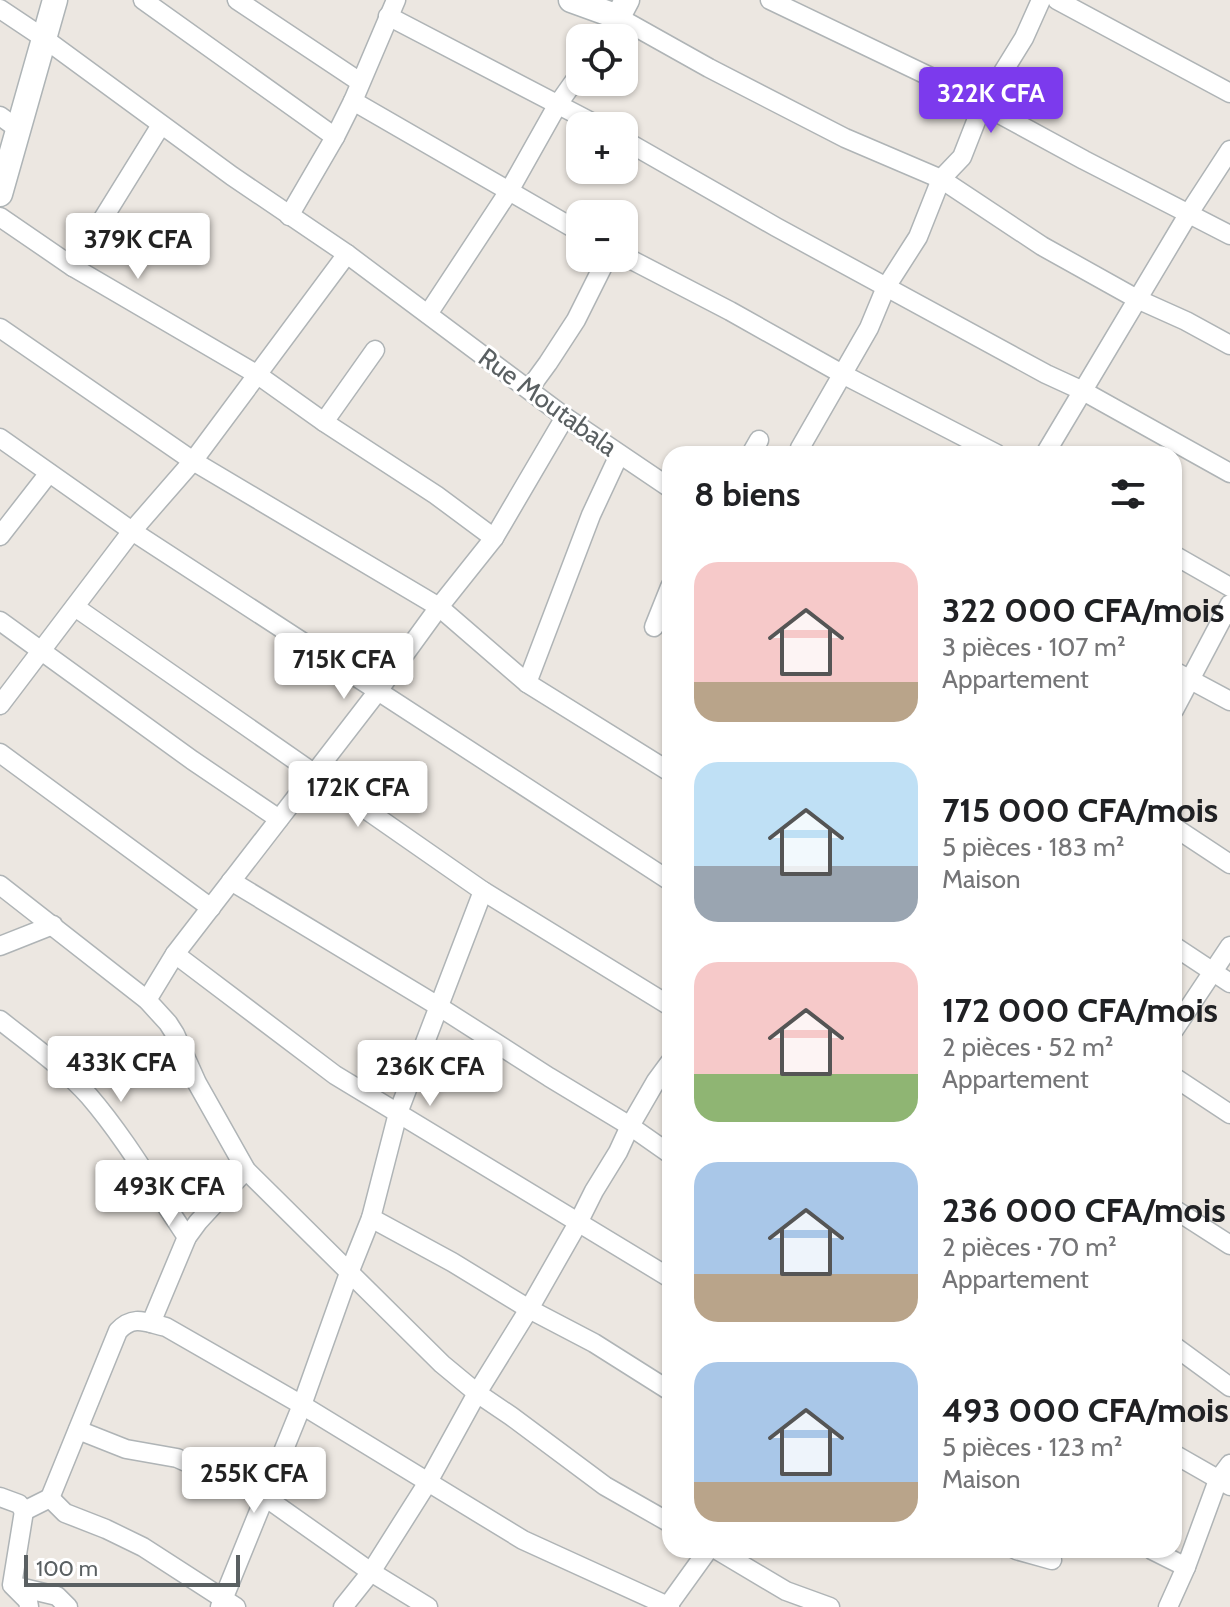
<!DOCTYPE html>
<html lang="fr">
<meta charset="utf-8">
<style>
:root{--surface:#fff;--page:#f6f6f6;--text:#202124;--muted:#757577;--accent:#7c3aed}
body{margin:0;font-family:Cabin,sans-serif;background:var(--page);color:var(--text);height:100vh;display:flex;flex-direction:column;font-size:30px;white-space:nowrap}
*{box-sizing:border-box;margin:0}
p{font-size:26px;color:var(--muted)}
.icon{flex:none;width:44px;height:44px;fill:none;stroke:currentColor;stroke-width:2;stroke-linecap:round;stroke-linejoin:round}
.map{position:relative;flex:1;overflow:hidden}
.sheet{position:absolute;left:662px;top:446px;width:520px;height:1112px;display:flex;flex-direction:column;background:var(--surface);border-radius:24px;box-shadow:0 2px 6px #0004}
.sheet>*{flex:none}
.tools{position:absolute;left:566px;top:24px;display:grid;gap:16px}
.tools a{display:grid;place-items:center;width:72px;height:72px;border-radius:16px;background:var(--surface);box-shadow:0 2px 6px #0004;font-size:40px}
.scale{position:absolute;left:24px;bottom:20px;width:216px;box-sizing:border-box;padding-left:8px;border:4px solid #5a6062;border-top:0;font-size:22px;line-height:28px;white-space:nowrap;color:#5a6062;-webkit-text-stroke:6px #fff;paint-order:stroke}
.price{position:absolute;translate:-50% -68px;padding:0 18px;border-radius:8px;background:#fff;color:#222;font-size:26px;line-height:52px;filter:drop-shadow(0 2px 4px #0008)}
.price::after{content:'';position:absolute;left:50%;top:48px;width:24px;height:18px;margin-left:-12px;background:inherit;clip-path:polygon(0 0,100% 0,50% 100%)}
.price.selected{background:var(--accent);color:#fff}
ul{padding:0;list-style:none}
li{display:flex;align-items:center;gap:24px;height:200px;padding:0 32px}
li span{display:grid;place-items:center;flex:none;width:224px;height:160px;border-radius:24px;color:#555}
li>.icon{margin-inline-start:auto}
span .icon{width:96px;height:96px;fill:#fffc;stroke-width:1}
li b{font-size:34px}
h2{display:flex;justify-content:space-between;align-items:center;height:96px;padding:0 32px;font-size:34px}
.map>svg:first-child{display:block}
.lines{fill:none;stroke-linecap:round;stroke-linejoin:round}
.street-casing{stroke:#afb4b6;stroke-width:21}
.secondary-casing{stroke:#aeb4b6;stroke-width:27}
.street{stroke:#fff;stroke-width:18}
.secondary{stroke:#fff;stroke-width:24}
.labels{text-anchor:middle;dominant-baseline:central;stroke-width:6;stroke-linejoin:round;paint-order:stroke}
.street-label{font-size:26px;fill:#5a6062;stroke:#fff}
</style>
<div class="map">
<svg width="1230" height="1607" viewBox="0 0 1230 1607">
<rect width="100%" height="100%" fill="#ece7e1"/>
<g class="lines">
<g class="street-casing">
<g id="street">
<polyline points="143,0 335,137"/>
<polyline points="237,0 360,82"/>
<polyline points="770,0 935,79 1084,160 1230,235"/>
<polyline points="1057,0 1230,93"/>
<polyline points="0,9 45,39 232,176 347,254 565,417 670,488"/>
<polyline points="388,16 599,126"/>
<polyline points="604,38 618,17 709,68 845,138 941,179 1042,246 1137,299 1186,321 1230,345"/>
<polyline points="353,101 580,232"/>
<polyline points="0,116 18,129"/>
<polyline points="624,140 776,227 1046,374 1083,391 1230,473"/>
<polyline points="289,216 335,137 353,101 396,0"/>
<polyline points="0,217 73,267 258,375 324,422 436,495 494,538"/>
<polyline points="624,256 730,311 844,375 997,454"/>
<polyline points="73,267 161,125"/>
<polyline points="428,314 509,191 558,104 580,73"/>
<polyline points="0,328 193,461 439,607 527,683 670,772"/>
<polyline points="529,389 548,363 576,320 607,258"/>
<polyline points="324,422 375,350"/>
<polyline points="0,438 132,531 670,881"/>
<polyline points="751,454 759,440"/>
<polyline points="801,454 799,453 800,448 869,328 886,287 918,237 941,179 962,157 982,106 1024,38 1041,0"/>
<polyline points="1045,454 1189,213 1230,150"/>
<polyline points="0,536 49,473"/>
<polyline points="1174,555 1230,587"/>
<polyline points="75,607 483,891 670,1006"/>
<polyline points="0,621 192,760 279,819"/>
<polyline points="654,627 670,587"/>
<polyline points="1174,671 1230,701"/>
<polyline points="527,683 591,515 619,455"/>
<polyline points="0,705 132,531 193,461 347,254"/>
<polyline points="1174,710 1230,604"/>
<polyline points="0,753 211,908"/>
<polyline points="1174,827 1230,864"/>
<polyline points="231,881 438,1006 549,1077 630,1126 670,1154"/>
<polyline points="0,885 147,1000 168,1023 175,1034 197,1083 246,1170 442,1364 477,1393 511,1416 605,1486 670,1523"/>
<polyline points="0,946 53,925"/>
<polyline points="1174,946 1230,983"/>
<polyline points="175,954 335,1075 670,1278"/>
<polyline points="147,1000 175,954 378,691 439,607 494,538 565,417"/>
<path d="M0,1020C30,1044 63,1067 89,1096C126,1139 155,1190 187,1237"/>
<polyline points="1174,1030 1230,946"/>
<polyline points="1174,1077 1230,1114"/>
<polyline points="1174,1209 1230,1245"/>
<polyline points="371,1218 452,1262 529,1309 594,1343 670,1391"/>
<polyline points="151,1323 187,1237 198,1222 246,1170"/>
<polyline points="1174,1346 1230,1387"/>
<polyline points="78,1430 126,1449 177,1458 265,1497 371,1572 428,1607"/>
<polyline points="1174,1454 1230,1486"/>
<polyline points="0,1497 19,1504 24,1511 50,1498 65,1513 106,1529 143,1547 236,1607"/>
<path d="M50,1498L118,1331C134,1314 147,1323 166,1327L302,1405L523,1540L670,1607"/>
<polyline points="24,1511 12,1585 28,1601 29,1607"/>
<polyline points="717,1550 786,1591 830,1607"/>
<polyline points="1016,1550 1052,1560"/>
<polyline points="1152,1550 1186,1567"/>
<polyline points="15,1586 57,1596 68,1607"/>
<polyline points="220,1607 302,1405 349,1273 371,1218 398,1113 483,891"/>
<polyline points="343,1607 371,1572 428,1482 477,1393 529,1309 578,1223 594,1191 618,1152 630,1126 656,1081 670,1062"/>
<polyline points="667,1607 708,1550"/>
<polyline points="1168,1607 1186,1567 1218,1480 1230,1464"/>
</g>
</g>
<g class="secondary-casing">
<g id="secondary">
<polyline points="571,0 618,17 627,0"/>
<polyline points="0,194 55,0"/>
</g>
</g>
<use href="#street" class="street"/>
<use href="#secondary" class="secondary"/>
</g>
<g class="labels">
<g class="street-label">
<text transform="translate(548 402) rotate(36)">Rue Moutabala</text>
</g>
</g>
</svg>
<div class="tools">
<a><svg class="icon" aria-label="locate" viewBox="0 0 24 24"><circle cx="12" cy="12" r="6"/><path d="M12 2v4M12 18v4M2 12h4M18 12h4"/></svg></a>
<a>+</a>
<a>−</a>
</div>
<div class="scale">100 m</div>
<b class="price selected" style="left:991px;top:135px">322K CFA</b>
<b class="price" style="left:138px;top:281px">379K CFA</b>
<b class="price" style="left:344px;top:701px">715K CFA</b>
<b class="price" style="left:358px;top:829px">172K CFA</b>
<b class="price" style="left:121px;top:1104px">433K CFA</b>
<b class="price" style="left:430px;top:1108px">236K CFA</b>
<b class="price" style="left:169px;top:1228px">493K CFA</b>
<b class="price" style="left:254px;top:1515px">255K CFA</b>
<section class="sheet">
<h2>8 biens<svg class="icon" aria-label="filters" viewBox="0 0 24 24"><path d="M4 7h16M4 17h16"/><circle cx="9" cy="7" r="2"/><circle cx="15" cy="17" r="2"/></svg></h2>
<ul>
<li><span style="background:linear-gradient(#f6c9c9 75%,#b9a48a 0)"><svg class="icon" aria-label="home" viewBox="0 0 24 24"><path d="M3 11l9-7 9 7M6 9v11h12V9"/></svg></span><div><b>322 000 CFA/mois</b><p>3 pièces · 107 m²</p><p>Appartement</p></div></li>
<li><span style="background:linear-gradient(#bfe0f5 65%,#9aa5b1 0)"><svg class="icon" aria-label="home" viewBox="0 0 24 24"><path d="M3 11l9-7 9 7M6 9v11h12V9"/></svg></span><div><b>715 000 CFA/mois</b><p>5 pièces · 183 m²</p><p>Maison</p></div></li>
<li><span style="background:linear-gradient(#f6c9c9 70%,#8fb573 0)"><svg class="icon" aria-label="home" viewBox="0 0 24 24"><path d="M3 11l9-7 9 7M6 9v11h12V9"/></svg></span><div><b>172 000 CFA/mois</b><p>2 pièces · 52 m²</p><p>Appartement</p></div></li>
<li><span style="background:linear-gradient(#a9c7e8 70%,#b9a48a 0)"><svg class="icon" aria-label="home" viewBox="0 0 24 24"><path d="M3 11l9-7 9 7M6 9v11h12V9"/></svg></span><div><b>236 000 CFA/mois</b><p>2 pièces · 70 m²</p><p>Appartement</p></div></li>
<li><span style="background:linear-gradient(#a9c7e8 75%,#b9a48a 0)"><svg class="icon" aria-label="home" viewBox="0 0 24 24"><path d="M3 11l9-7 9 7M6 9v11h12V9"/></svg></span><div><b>493 000 CFA/mois</b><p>5 pièces · 123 m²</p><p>Maison</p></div></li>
</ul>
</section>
</div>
